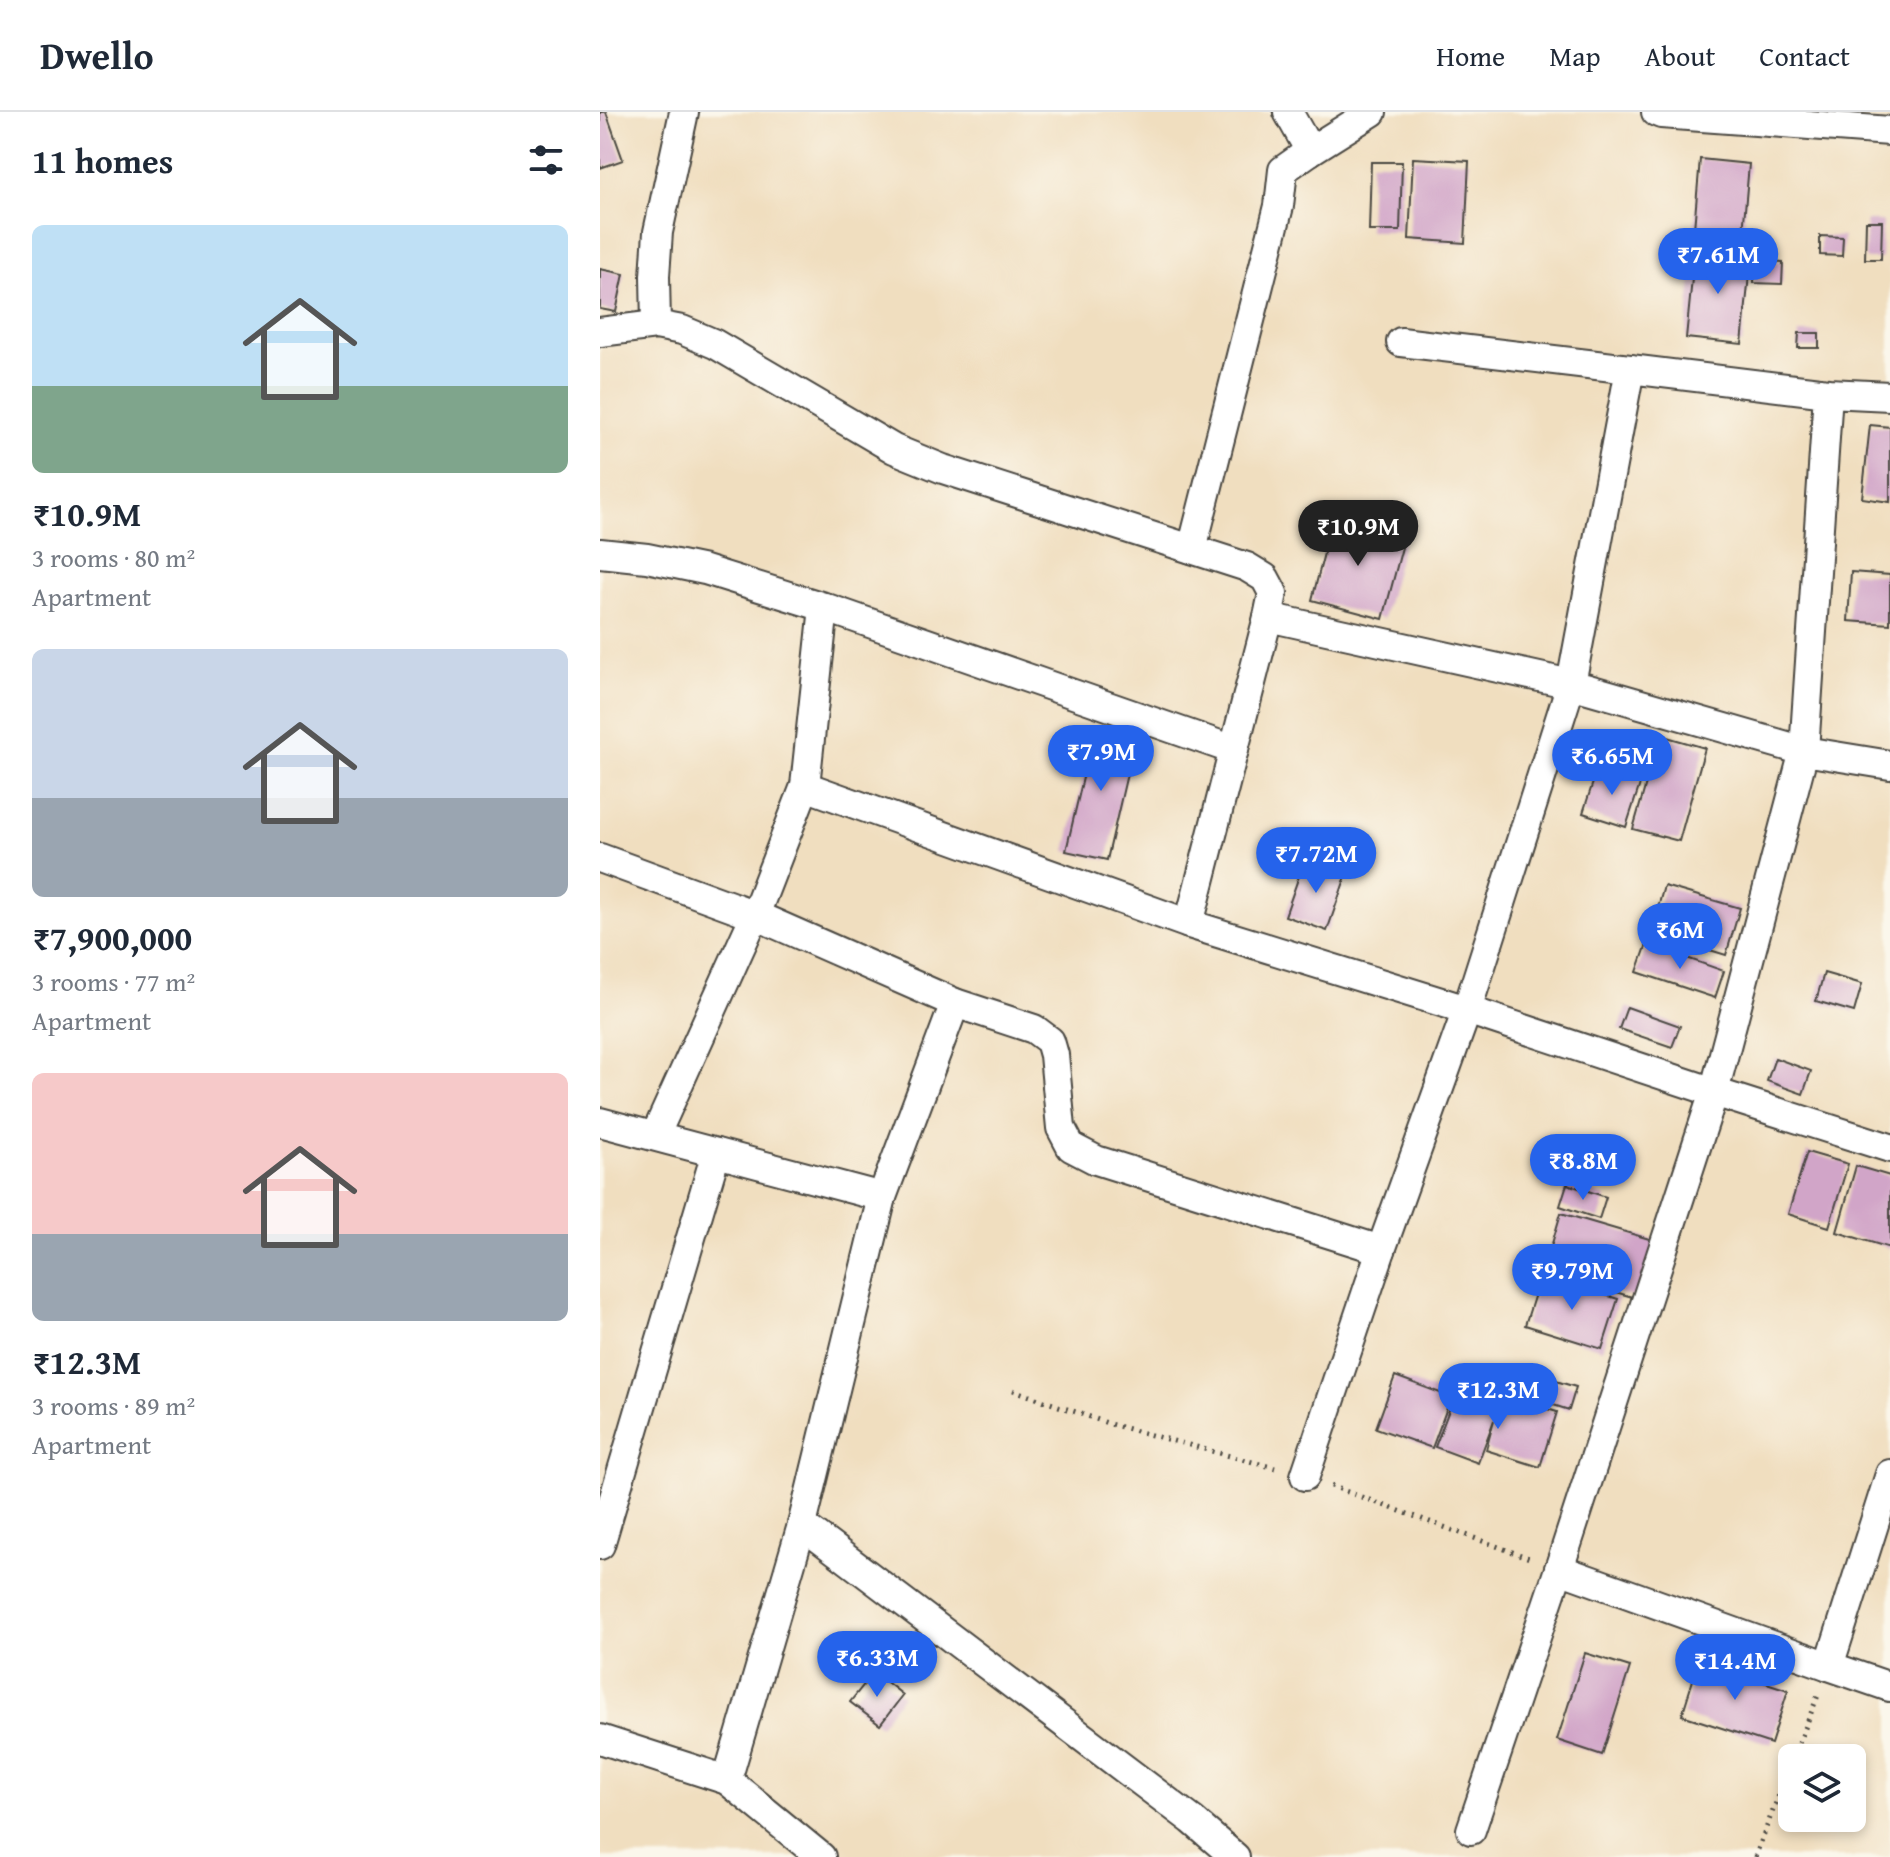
<!DOCTYPE html>
<meta charset="utf-8">
<style>
:root{--surface:#fff;--page:#f2f2f3;--text:#1f2937;--muted:#747a83;--line:#e0e1e3;--accent:#2563eb}
body{margin:0;font-family:"Gentium Book Plus",serif;background:var(--page);color:var(--text);height:100vh;display:flex;flex-direction:column;font-size:30px;white-space:nowrap}
*{box-sizing:border-box;margin:0}
p{font-size:26px;color:var(--muted)}
.icon{flex:none;width:44px;height:44px;fill:none;stroke:currentColor;stroke-width:2;stroke-linecap:round;stroke-linejoin:round}
.map{position:relative;flex:1;overflow:hidden}
.side{display:flex;flex-direction:column;background:var(--surface);width:600px}
.side>*{flex:none}
.fabs{position:absolute;left:1178px;top:1632px;display:grid;gap:16px}
.fabs a{display:grid;place-items:center;width:88px;height:88px;border-radius:12px;background:var(--surface);box-shadow:0 4px 12px #0003;font-size:40px}
.price{position:absolute;translate:-50% -68px;padding:0 18px;border-radius:28px;background:var(--accent);color:#fff;font-size:26px;line-height:52px;filter:drop-shadow(0 2px 4px #0008)}
.price::after{content:'';position:absolute;left:50%;top:48px;width:24px;height:18px;margin-left:-12px;background:inherit;clip-path:polygon(0 0,100% 0,50% 100%)}
.price.current{background:#222;color:#fff}
ul{padding:0;list-style:none}
li{display:grid;align-content:center;gap:16px;height:424px;padding:0 32px}
li span{display:grid;place-items:center;height:248px;border-radius:12px;color:#555}
li>.icon{margin-inline-start:auto}
span .icon{width:144px;height:144px;fill:#fffc;stroke-width:1}
li b{font-size:34px}
h2{display:flex;justify-content:space-between;align-items:center;height:96px;padding:0 32px;font-size:34px}
header{display:flex;align-items:center;gap:48px;box-sizing:border-box;height:112px;padding:0 40px;background:var(--surface);border-bottom:2px solid var(--line)}
header strong{font-size:38px}
nav{display:flex;gap:44px;margin-inline-start:auto;font-size:28px}
main{display:flex;flex:1;min-height:0}
.map>svg:first-child{display:block}
.building{fill:#d1a5c8}
.lines{fill:none;stroke-linecap:round;stroke-linejoin:round}
.minor-casing{stroke:#494641;stroke-width:32}
.path{stroke:#494641;stroke-width:5;stroke-dasharray:2 6;stroke-linecap:butt}
.minor{stroke:#fff;stroke-width:28}
</style>
<header>
<strong>Dwello</strong>
<nav><a>Home</a><a>Map</a><a>About</a><a>Contact</a></nav>
</header>
<main>
<section class="side">
<h2>11 homes<svg class="icon" aria-label="filters" viewBox="0 0 24 24"><path d="M4 7h16M4 17h16"/><circle cx="9" cy="7" r="2"/><circle cx="15" cy="17" r="2"/></svg></h2>
<ul>
<li><span style="background:linear-gradient(#bfe0f5 65%,#7fa58c 0)"><svg class="icon" aria-label="home" viewBox="0 0 24 24"><path d="M3 11l9-7 9 7M6 9v11h12V9"/></svg></span><div><b>₹10.9M</b><p>3 rooms · 80 m²</p><p>Apartment</p></div></li>
<li><span style="background:linear-gradient(#c9d6e8 60%,#9aa5b1 0)"><svg class="icon" aria-label="home" viewBox="0 0 24 24"><path d="M3 11l9-7 9 7M6 9v11h12V9"/></svg></span><div><b>₹7,900,000</b><p>3 rooms · 77 m²</p><p>Apartment</p></div></li>
<li><span style="background:linear-gradient(#f6c9c9 65%,#9aa5b1 0)"><svg class="icon" aria-label="home" viewBox="0 0 24 24"><path d="M3 11l9-7 9 7M6 9v11h12V9"/></svg></span><div><b>₹12.3M</b><p>3 rooms · 89 m²</p><p>Apartment</p></div></li>
</ul>
</section>
<div class="map">
<svg width="1290" height="1745" viewBox="0 0 1290 1745">
<rect width="100%" height="100%" fill="#fbf7ec"/>
<filter id="ink" filterUnits="userSpaceOnUse"><feTurbulence type="fractalNoise" baseFrequency=".0125" numOctaves="2"/><feDisplacementMap in="SourceGraphic" scale="16" xChannelSelector="R" yChannelSelector="G"/><feConvolveMatrix kernelMatrix="1 2 1 2 8 2 1 2 1" color-interpolation-filters="sRGB"/></filter>
<filter id="wash" filterUnits="userSpaceOnUse"><feTurbulence type="fractalNoise" baseFrequency=".006" numOctaves="4" result="noise"/><feDisplacementMap in="SourceGraphic" scale="32" xChannelSelector="R" yChannelSelector="G"/><feGaussianBlur stdDeviation="1.8" result="paint"/><feColorMatrix in="noise" values="0 0 0 0 0 0 0 0 0 0 0 0 0 0 0 0 0 1.4 0 .05"/><feComposite in="paint" operator="in"/></filter>
<g filter="url(#wash)">
<rect width="100%" height="100%" fill="#f0debf"/>
<g id="blocks">
<g class="building">
<polygon points="0,0 6,0 23,48 0,56"/>
<polygon points="813,46 869,49 865,131 809,127"/>
<polygon points="1100,47 1149,52 1143,121 1094,117"/>
<polygon points="771,50 802,50 800,119 769,119"/>
<polygon points="1266,109 1282,109 1281,147 1265,147"/>
<polygon points="1220,124 1243,125 1242,144 1220,143"/>
<polygon points="1095,137 1151,143 1142,232 1086,226"/>
<polygon points="1155,148 1183,150 1182,172 1154,171"/>
<polygon points="0,157 24,162 16,200 0,197"/>
<polygon points="1199,221 1219,221 1219,236 1198,236"/>
<polygon points="1270,313 1290,315 1290,390 1262,386"/>
<polygon points="733,406 805,424 783,507 712,488"/>
<polygon points="1251,460 1290,463 1290,512 1248,509"/>
<polygon points="495,614 536,623 507,748 466,739"/>
<polygon points="1060,623 1105,636 1079,729 1033,717"/>
<polygon points="998,655 1041,669 1026,715 983,701"/>
<polygon points="705,747 747,761 727,819 685,804"/>
<polygon points="1064,774 1140,796 1126,843 1051,820"/>
<polygon points="1047,832 1124,859 1115,886 1037,860"/>
<polygon points="1224,861 1262,872 1254,900 1216,889"/>
<polygon points="1027,895 1080,914 1072,935 1019,917"/>
<polygon points="1175,946 1211,959 1203,982 1167,969"/>
<polygon points="1207,1040 1248,1052 1229,1115 1188,1102"/>
<polygon points="1256,1054 1290,1064 1290,1136 1237,1120"/>
<polygon points="967,1072 1006,1085 999,1107 960,1094"/>
<polygon points="961,1101 1056,1129 1039,1187 944,1159"/>
<polygon points="941,1163 1018,1187 1002,1237 925,1213"/>
<polygon points="912,1256 976,1275 969,1298 906,1278"/>
<polygon points="795,1264 851,1285 832,1336 776,1316"/>
<polygon points="902,1283 957,1300 940,1355 886,1338 894,1308 878,1351 835,1335 854,1285 897,1301"/>
<polygon points="985,1541 1030,1555 1002,1643 957,1628"/>
<polygon points="1099,1549 1188,1578 1171,1632 1082,1603"/>
<polygon points="274,1560 303,1583 280,1613 250,1590"/>
</g>
</g>
</g>
<g filter="url(#ink)">
<use href="#blocks" fill-opacity="0" stroke="#494641" stroke-width="2"/>
<g class="lines">
<g class="minor-casing">
<g id="minor">
<polyline points="688,0 710,39"/>
<polyline points="1056,0 1061,2 1290,19"/>
<polyline points="56,213 55,164 58,120 84,0"/>
<polyline points="0,220 56,213 82,218 115,232 294,337 343,357 647,455 665,466 673,481 668,505"/>
<polyline points="801,230 1030,257"/>
<polyline points="1228,281 1030,257 971,572 1204,639 1228,281 1290,284"/>
<polyline points="592,437 679,94 683,58 710,39 772,0"/>
<polyline points="0,441 47,446 105,458 224,495 634,638"/>
<polyline points="0,746 155,803 355,891 434,917 450,929 454,943 461,1016 471,1035 496,1048 781,1138 867,898 589,812 205,674"/>
<polyline points="589,812 668,505 971,572 867,898 1114,980 1290,1036"/>
<polyline points="0,1010 282,1085"/>
<polyline points="55,1024 155,803 205,674 224,495"/>
<polyline points="1290,1362 1229,1554 1290,1575"/>
<polyline points="705,1364 781,1138"/>
<polyline points="202,1413 592,1708 635,1745"/>
<polyline points="0,1433 116,1041"/>
<polyline points="959,1457 1229,1554"/>
<polyline points="0,1627 127,1668 221,1745"/>
<polyline points="127,1668 202,1413 282,1085 355,891"/>
<polyline points="871,1718 959,1457 1114,980 1204,639 1290,653"/>
</g>
</g>
<g class="path">
<polyline points="413,1278 510,1312 675,1356"/>
<polyline points="731,1374 932,1447"/>
<polyline points="1193,1646 1219,1581"/>
<polyline points="1155,1745 1192,1649"/>
</g>
<use href="#minor" class="minor"/>
</g>
</g>
</svg>
<div class="fabs">
<a><svg class="icon" aria-label="layers" viewBox="0 0 24 24"><path d="M12 4l9 5-9 5-9-5zM3 14l9 5 9-5"/></svg></a>
</div>
<b class="price" style="left:1118px;top:184px">₹7.61M</b>
<b class="price current" style="left:758px;top:456px">₹10.9M</b>
<b class="price" style="left:501px;top:681px">₹7.9M</b>
<b class="price" style="left:1012px;top:685px">₹6.65M</b>
<b class="price" style="left:716px;top:783px">₹7.72M</b>
<b class="price" style="left:1080px;top:859px">₹6M</b>
<b class="price" style="left:983px;top:1090px">₹8.8M</b>
<b class="price" style="left:972px;top:1200px">₹9.79M</b>
<b class="price" style="left:898px;top:1319px">₹12.3M</b>
<b class="price" style="left:277px;top:1587px">₹6.33M</b>
<b class="price" style="left:1135px;top:1590px">₹14.4M</b>
</div>
</main>
